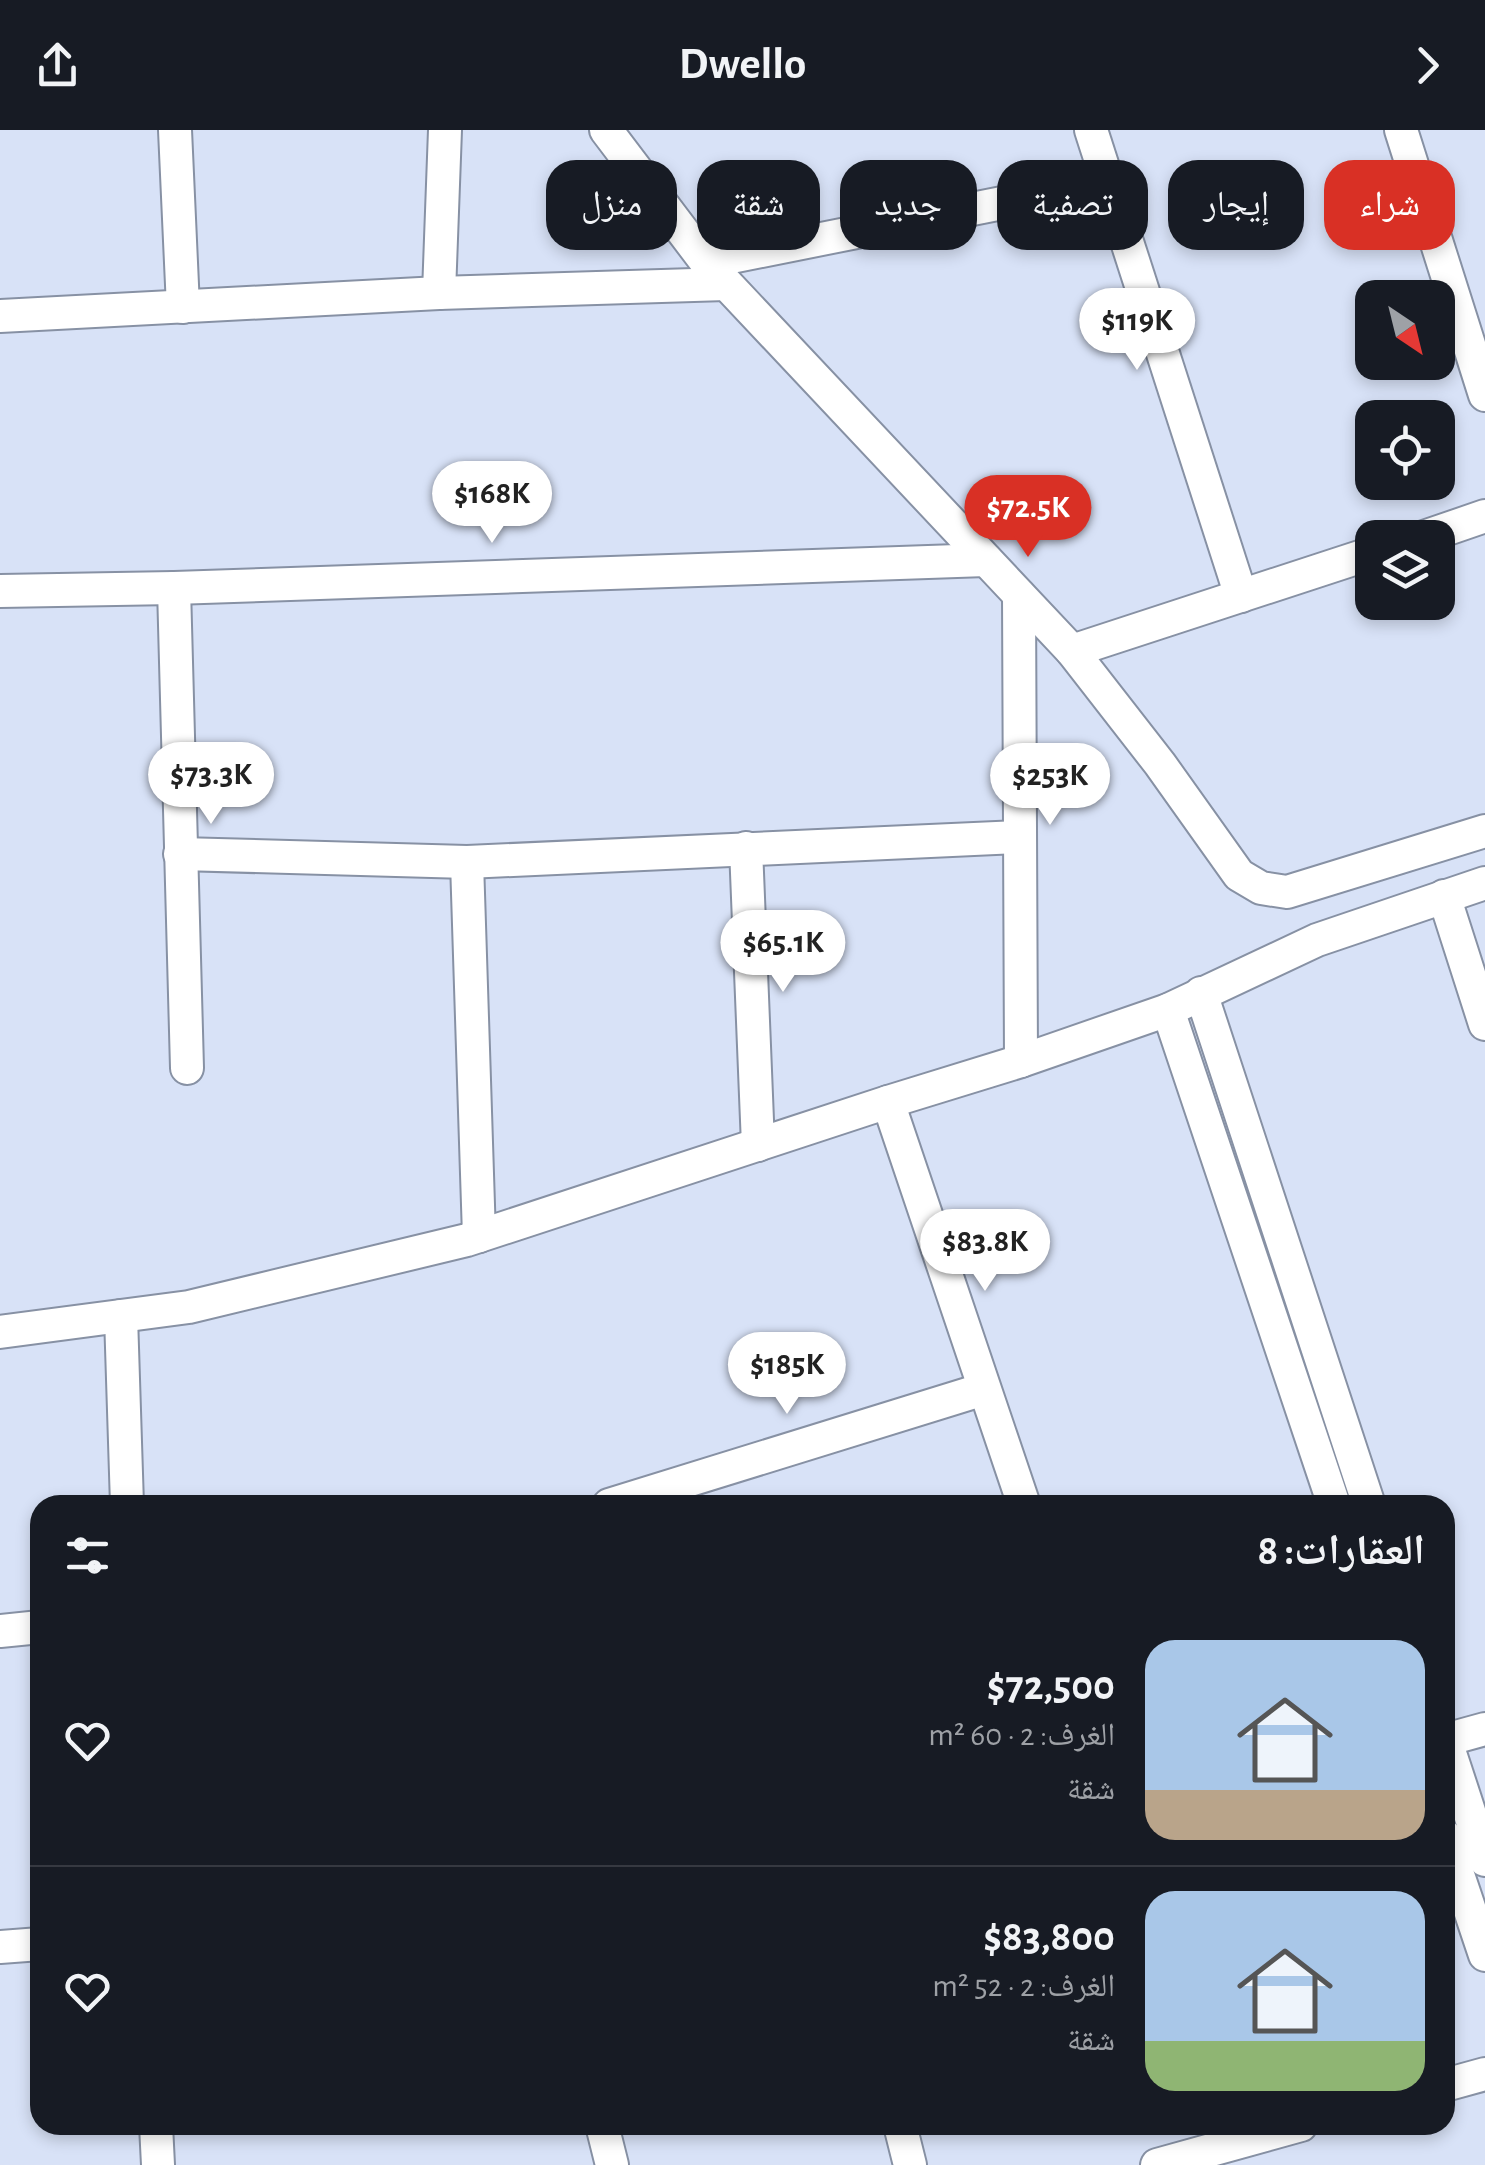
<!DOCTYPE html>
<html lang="ar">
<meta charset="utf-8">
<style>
:root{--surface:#171b24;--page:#242831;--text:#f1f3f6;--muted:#9ea1a6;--line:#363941;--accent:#d93025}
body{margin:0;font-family:"Alegreya Sans","Noto Naskh Arabic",sans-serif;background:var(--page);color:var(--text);direction:rtl;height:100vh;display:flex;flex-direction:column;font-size:38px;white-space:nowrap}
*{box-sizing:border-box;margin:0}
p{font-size:32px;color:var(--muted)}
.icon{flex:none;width:55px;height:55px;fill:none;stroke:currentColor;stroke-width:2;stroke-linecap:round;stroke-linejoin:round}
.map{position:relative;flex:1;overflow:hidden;direction:ltr}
.side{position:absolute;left:30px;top:1365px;width:1425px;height:640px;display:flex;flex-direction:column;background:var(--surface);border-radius:30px;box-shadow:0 5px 15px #0003;direction:rtl}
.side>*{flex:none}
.guide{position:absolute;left:30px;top:30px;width:1425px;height:90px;direction:rtl;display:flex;gap:20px}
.needle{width:65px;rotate:145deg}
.fabs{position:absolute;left:1355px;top:150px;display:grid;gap:20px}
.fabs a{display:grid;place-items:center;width:100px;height:100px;border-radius:20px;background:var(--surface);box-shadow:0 5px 15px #0003;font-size:50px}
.price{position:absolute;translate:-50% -85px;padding:0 22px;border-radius:35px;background:#fff;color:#222;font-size:32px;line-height:65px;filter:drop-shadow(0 2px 5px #0008)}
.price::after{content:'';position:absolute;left:50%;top:60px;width:30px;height:22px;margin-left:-15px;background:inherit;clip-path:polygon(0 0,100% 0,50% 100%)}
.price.on{background:var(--accent);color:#fff}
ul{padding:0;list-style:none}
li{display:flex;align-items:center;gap:30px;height:250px;padding:0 30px}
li+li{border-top:2px solid var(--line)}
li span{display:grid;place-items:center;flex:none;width:280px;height:200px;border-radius:30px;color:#555}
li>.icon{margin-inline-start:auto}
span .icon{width:120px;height:120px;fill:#fffc;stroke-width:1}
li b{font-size:42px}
h2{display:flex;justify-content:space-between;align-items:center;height:120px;padding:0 30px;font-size:42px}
.chip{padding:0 35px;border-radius:30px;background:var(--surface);box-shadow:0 5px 15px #0003;font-size:35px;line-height:90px}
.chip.on{background:var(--accent);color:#fff}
header{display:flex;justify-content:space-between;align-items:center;height:130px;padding:0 30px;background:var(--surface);font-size:45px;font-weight:700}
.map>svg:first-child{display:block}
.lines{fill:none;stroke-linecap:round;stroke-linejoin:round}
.minor-casing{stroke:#8791a4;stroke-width:36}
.minor{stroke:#fff;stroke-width:32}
</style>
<header><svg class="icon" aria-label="forward" viewBox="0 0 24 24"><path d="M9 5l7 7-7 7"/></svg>Dwello<svg class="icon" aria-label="share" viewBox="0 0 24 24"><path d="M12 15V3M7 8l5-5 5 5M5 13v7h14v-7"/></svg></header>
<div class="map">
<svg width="1485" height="2035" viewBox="0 0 1485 2035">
<rect width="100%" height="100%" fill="#d8e2f7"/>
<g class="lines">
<g class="minor-casing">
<g id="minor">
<polyline points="175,0 183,177"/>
<polyline points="606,0 706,132 1072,521 1160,634 1239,745 1261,758 1287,762 1485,701"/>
<polyline points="1091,0 1241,466"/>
<polyline points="1401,0 1485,265"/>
<polyline points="706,132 1108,52"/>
<polyline points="439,163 445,0"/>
<polyline points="0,186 439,163 726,154"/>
<polyline points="1421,408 1485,386"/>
<polyline points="174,458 187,938"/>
<polyline points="0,461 174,458 986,430"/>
<polyline points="1019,465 1021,931"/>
<polyline points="1072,521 1372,423"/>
<polyline points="746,718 758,1015"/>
<polyline points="180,724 467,732 1019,707"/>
<polyline points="467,732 479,1106"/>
<polyline points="1444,766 1485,894"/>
<polyline points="1201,863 1369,1375"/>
<polyline points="1168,880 1334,1375"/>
<polyline points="888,972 1024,1375"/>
<polyline points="121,1186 127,1375"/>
<polyline points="0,1202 189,1177 467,1110 888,972 1021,931 1168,880 1317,810 1485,753"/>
<polyline points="609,1375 984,1259"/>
<polyline points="0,1501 40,1497"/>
<polyline points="1445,1608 1485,1730"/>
<polyline points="1445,1610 1485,1599"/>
<polyline points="1445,1706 1485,1825"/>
<polyline points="0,1817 40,1814"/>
<polyline points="1445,1955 1485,1944"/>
<polyline points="156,1995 158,2035"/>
<polyline points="602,1995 612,2035"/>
<polyline points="900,1995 910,2035"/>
<polyline points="1157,2035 1301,1995"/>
</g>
</g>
<use href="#minor" class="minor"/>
</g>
</svg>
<div class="fabs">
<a><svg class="needle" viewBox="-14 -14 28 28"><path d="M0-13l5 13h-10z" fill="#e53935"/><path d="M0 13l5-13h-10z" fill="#9ea1a6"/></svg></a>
<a><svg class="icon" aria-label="locate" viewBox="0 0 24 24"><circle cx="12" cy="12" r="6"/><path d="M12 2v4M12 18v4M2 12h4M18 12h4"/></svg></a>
<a><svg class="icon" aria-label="layers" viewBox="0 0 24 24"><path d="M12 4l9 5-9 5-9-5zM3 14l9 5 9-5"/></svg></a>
</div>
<b class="price" style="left:1137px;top:243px">$119K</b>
<b class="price" style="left:492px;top:416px">$168K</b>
<b class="price on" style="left:1028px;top:430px">$72.5K</b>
<b class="price" style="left:211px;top:697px">$73.3K</b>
<b class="price" style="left:1050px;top:698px">$253K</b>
<b class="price" style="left:783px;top:865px">$65.1K</b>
<b class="price" style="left:985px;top:1164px">$83.8K</b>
<b class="price" style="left:787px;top:1287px">$185K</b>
<div class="guide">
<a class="chip on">شراء</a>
<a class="chip">إيجار</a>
<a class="chip">تصفية</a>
<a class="chip">جديد</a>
<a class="chip">شقة</a>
<a class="chip">منزل</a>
</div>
<section class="side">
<h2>العقارات: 8<svg class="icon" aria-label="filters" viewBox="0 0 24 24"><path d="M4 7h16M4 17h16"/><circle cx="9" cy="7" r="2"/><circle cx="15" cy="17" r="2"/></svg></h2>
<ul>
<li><span style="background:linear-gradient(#a9c7e8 75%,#b9a48a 0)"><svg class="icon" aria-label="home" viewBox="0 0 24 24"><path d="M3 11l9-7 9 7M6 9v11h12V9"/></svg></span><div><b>$72,500</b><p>الغرف: 2 · 60 m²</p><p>شقة</p></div><svg class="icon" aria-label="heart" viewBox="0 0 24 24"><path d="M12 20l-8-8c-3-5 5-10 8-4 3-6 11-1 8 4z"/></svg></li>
<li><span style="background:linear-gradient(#a9c7e8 75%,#8fb573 0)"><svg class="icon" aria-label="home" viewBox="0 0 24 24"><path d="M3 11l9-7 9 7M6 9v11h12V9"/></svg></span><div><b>$83,800</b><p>الغرف: 2 · 52 m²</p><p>شقة</p></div><svg class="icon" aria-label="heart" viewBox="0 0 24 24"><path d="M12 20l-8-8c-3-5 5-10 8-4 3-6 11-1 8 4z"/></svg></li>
</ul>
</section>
</div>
